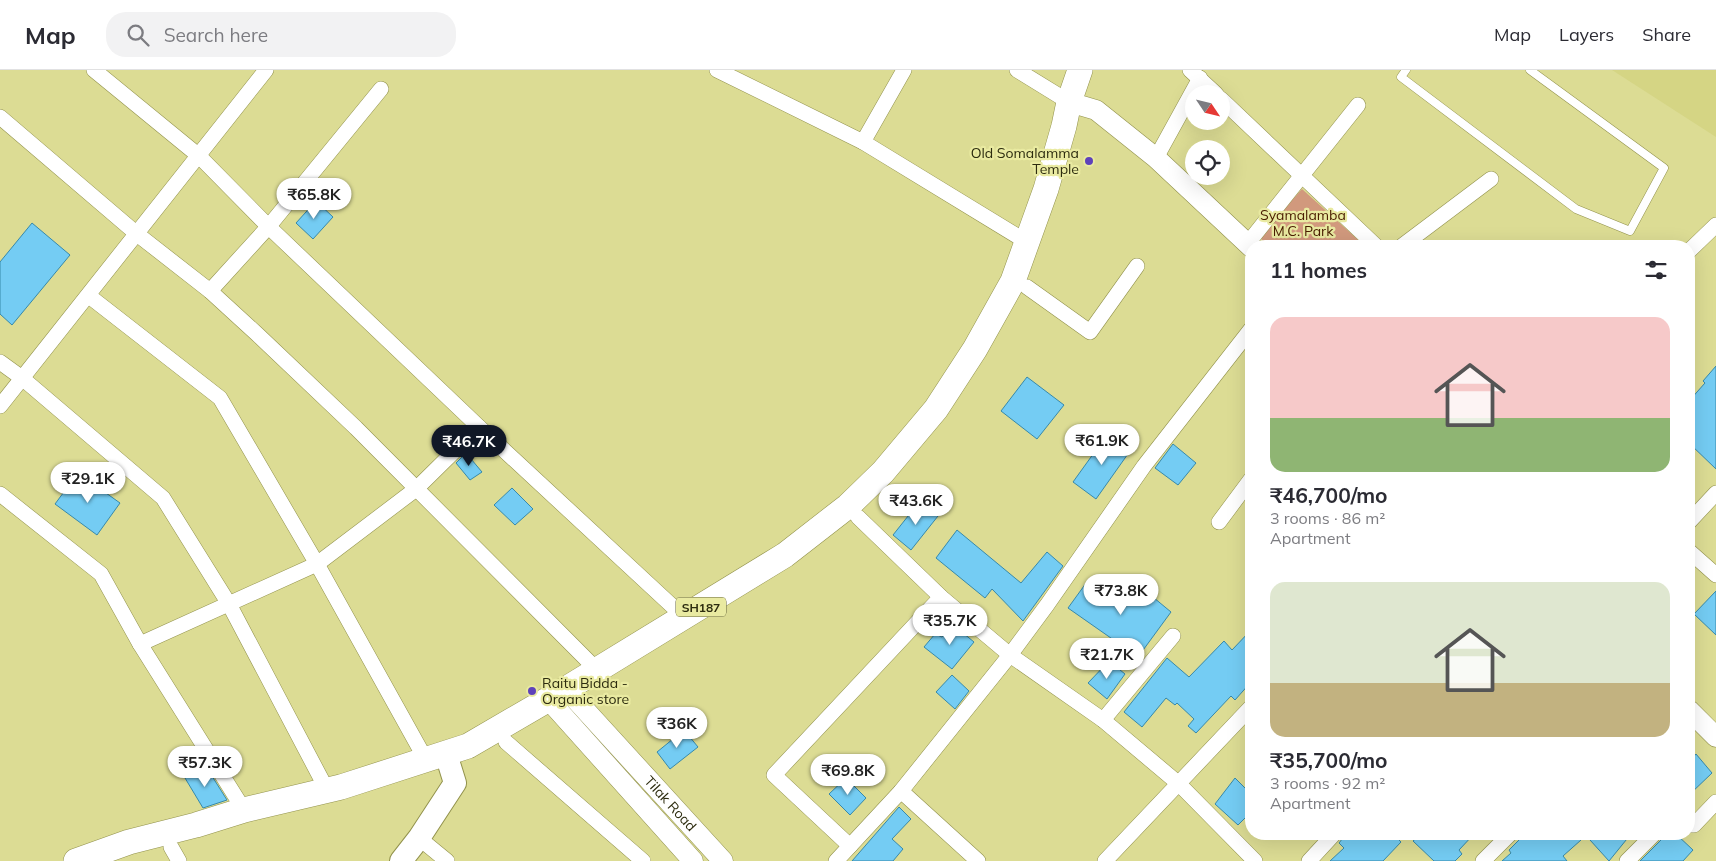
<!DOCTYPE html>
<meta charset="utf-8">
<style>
:root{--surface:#fff;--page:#f2f2f3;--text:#2b2b33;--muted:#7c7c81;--line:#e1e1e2;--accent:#111827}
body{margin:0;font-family:Mulish,sans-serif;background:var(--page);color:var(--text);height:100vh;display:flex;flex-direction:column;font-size:19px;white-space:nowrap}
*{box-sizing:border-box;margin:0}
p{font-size:16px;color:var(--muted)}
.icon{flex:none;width:28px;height:28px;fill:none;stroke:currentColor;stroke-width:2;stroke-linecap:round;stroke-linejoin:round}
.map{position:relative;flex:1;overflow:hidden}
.sheet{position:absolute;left:1245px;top:170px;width:450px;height:600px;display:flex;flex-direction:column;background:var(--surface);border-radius:20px;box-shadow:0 5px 20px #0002}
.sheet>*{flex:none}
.needle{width:32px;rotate:125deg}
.fabs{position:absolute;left:1185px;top:15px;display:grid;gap:10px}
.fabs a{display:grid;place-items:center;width:45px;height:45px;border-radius:50%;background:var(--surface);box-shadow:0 5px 20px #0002;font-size:25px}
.price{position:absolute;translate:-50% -42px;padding:0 11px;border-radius:18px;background:#fff;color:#222;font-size:16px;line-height:32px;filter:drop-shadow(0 1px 2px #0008)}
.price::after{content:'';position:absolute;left:50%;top:30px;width:15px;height:11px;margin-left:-8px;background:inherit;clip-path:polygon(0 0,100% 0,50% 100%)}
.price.selected{background:var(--accent);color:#fff}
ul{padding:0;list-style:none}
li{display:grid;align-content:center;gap:10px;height:265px;padding:0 25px}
li span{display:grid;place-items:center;height:155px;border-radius:15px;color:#555}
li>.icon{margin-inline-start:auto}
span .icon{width:90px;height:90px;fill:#fffc;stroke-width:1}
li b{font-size:21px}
h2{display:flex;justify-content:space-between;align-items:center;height:60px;padding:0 25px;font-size:21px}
header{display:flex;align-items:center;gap:30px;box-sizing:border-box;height:70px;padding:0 25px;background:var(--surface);border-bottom:1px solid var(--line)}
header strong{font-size:24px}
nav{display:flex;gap:28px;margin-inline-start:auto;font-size:18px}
.search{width:350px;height:45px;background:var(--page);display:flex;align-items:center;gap:12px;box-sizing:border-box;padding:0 18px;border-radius:20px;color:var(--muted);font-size:19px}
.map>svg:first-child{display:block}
.built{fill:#d5d584}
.green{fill:#d1997d}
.building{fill:#74ccf3;stroke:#3789aa}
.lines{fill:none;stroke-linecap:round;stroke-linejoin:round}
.service-casing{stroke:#92924c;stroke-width:9}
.minor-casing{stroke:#92924c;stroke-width:16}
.tertiary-casing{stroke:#92924c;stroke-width:21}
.secondary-casing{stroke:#92924c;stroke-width:24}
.primary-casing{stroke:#92924c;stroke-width:26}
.service{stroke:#fff;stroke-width:8}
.minor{stroke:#fff;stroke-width:15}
.tertiary{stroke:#fff;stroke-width:20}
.secondary{stroke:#fff;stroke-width:22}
.primary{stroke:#fff;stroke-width:25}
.poi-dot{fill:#5e42ba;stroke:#e9eaa1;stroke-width:2}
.labels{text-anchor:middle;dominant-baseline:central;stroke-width:4.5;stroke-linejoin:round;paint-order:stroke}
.shield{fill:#e9eaa1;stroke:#65653b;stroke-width:1}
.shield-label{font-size:12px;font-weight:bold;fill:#2d2c0f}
.poi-label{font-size:14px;fill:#2d2c0f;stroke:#e9eaa1;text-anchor:end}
.park-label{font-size:14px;fill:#4a1d00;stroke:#e9eaa1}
.street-label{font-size:14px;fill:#2d2c0f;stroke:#e9eaa1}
</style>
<header>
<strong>Map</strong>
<div class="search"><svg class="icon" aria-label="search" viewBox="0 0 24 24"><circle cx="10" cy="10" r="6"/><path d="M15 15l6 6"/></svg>Search here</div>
<nav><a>Map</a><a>Layers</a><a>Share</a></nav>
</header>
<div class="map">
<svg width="1716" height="791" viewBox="0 0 1716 791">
<rect width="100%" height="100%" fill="#dcdc94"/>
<polygon class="built" points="1612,0 1716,0 1716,67"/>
<polygon class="green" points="1302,119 1365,176 1269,176 1259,167"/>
<g class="building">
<polygon points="316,131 333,147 313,169 296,153"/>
<polygon points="32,153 70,185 12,255 0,244 0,192"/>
<polygon points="1716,296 1716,399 1689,373 1689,331 1705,313 1703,311"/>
<polygon points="1027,307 1064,335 1037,369 1001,341"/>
<polygon points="1109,362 1130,381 1096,429 1073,412"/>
<polygon points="1173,374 1196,393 1178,415 1155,398"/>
<polygon points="466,383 482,402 470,410 456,393"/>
<polygon points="78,403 120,433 97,465 55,434"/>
<polygon points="512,418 533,439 515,455 494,435"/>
<polygon points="920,431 938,446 911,480 893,465"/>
<polygon points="957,460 1021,513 1047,482 1063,496 1023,551 992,519 985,528 936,488"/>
<polygon points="1089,509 1125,538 1142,518 1171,542 1138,587 1068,538"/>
<polygon points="1716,521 1716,565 1694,544"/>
<polygon points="952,554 974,572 952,599 924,577 935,564 942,567"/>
<polygon points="1251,560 1251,612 1235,630 1231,626 1196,663 1188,656 1194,649 1177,633 1175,635 1166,628 1142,657 1124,642 1167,588 1189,607 1224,571 1232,580"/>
<polygon points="1109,591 1125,604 1107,629 1088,613"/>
<polygon points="952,605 969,621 955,639 936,622"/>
<polygon points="684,660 698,677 670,699 657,682"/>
<polygon points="1696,684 1712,703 1689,725 1689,692"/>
<polygon points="205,695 227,730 203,738 185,708"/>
<polygon points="846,708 866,728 850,745 829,724"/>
<polygon points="1235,708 1251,724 1251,742 1238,755 1215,734"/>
<polygon points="899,737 911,749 892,769 903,779 893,791 852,791"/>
<polygon points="1346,764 1393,764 1401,772 1383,791 1330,791 1344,778 1339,773"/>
<polygon points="1421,764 1474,764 1459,780 1462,784 1455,791 1434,791 1413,771"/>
<polygon points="1525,764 1575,764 1581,770 1563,786 1567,791 1502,791 1511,783 1509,780"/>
<polygon points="1596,764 1631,764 1609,791 1590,770"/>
<polygon points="1667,764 1676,764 1693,780 1683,791 1640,791"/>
</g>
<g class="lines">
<g class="service-casing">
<polyline id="service" points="1406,0 1401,7 1576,139 1630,161 1664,98 1530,0"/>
</g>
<g class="minor-casing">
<g id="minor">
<polyline points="94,0 199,86 270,158 479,357 684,547"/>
<polyline points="717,0 863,72 1027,172"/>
<polyline points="1017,0 1069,32"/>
<polyline points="1190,0 1216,24"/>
<polyline points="1221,29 1376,176"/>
<polyline points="0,47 137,164 210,221 257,264 356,358 597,600"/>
<polyline points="863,72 904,0"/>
<polyline points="1156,88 1200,8"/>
<polyline points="1248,173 1358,35"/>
<polyline points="1402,176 1491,109"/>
<polyline points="1689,181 1716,155"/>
<polyline points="1027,217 1090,262 1137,196"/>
<polyline points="210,221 269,156 381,19"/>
<polyline points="89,226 220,328 317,494 426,690"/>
<polyline points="0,292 22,308 163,428 229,534 327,720"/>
<polyline points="0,336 266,0"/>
<polyline points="0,424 101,504 140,574"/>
<polyline points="858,447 941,527 1010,585 1103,650 1179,714 1255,791"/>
<polyline points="1219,452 1251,409"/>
<polyline points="1689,452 1716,423"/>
<polyline points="1689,481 1716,505"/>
<polyline points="1103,650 1173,566"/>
<polyline points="506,672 643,791"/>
<polyline points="901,721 978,791"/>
<polyline points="244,740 140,574 317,494 416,419 479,357"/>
<polyline points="1689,755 1694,755 1716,732"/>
<polyline points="419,768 447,791"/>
<polyline points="850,776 774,705 941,527"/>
<polyline points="171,777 179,791"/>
<polyline points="836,791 901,721 1010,585 1047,535 1144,396 1251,259"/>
<polyline points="1105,791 1251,637"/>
<polyline points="1309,791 1334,764"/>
<polyline points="1483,791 1510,764"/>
<polyline points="1627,791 1654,764"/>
</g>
</g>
<g class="tertiary-casing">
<g id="tertiary">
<polyline points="1069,32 1096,40 1156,88 1251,177"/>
<path id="s1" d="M566,619L723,791"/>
<polyline points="548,629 693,791"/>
<polyline points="1689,640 1716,667"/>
</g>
</g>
<g class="secondary-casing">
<polyline id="secondary" points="401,791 419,768 455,713 446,684"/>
</g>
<g class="primary-casing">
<polyline id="primary" points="76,791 129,772 196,755 244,740 341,717 468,676 566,619 785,485 848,436 883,402 936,339 975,279 1013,211 1046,119 1064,56 1069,32 1080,0"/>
</g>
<use href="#service" class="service"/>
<use href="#minor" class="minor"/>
<use href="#tertiary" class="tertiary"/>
<use href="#secondary" class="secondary"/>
<use href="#primary" class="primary"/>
</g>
<g class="poi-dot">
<circle cx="1089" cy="91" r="5"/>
<circle cx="532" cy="621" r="5"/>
</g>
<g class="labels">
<rect class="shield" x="676" y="527.5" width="50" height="19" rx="4"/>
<g class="shield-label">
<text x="701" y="537">SH187</text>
</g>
<g class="poi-label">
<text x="1079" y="83">Old Somalamma<tspan x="1079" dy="16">Temple</tspan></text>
<text x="542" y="613" text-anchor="start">Raitu Bidda -<tspan x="542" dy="16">Organic store</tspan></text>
</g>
<g class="park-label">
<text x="1303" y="145">Syamalamba<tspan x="1303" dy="16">M.C. Park</tspan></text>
</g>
<g class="street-label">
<text stroke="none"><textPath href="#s1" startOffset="155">Tilak Road</textPath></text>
</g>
</g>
</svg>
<div class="fabs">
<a><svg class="needle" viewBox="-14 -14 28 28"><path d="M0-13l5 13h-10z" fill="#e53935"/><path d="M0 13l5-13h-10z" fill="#7c7c81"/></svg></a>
<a><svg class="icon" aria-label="locate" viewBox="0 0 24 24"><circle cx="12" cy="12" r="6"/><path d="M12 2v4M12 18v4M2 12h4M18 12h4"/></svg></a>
</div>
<b class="price" style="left:314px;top:150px">₹65.8K</b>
<b class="price" style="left:1102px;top:396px">₹61.9K</b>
<b class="price selected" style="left:469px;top:397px">₹46.7K</b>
<b class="price" style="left:88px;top:434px">₹29.1K</b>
<b class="price" style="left:916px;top:456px">₹43.6K</b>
<b class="price" style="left:1121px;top:546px">₹73.8K</b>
<b class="price" style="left:950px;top:576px">₹35.7K</b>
<b class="price" style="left:1107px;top:610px">₹21.7K</b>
<b class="price" style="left:677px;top:679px">₹36K</b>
<b class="price" style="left:205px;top:718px">₹57.3K</b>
<b class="price" style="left:848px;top:726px">₹69.8K</b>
<section class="sheet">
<h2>11 homes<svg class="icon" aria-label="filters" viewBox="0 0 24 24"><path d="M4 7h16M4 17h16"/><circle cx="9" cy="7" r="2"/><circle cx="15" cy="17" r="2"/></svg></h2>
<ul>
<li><span style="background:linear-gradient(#f6c9c9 65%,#8fb573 0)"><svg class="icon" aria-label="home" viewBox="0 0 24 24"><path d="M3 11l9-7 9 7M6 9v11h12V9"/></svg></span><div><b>₹46,700/mo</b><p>3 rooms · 86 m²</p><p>Apartment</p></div></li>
<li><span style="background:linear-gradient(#dfe7d0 65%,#c2b280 0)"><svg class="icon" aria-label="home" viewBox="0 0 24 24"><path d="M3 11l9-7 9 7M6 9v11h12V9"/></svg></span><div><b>₹35,700/mo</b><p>3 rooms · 92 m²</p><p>Apartment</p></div></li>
</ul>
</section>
</div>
